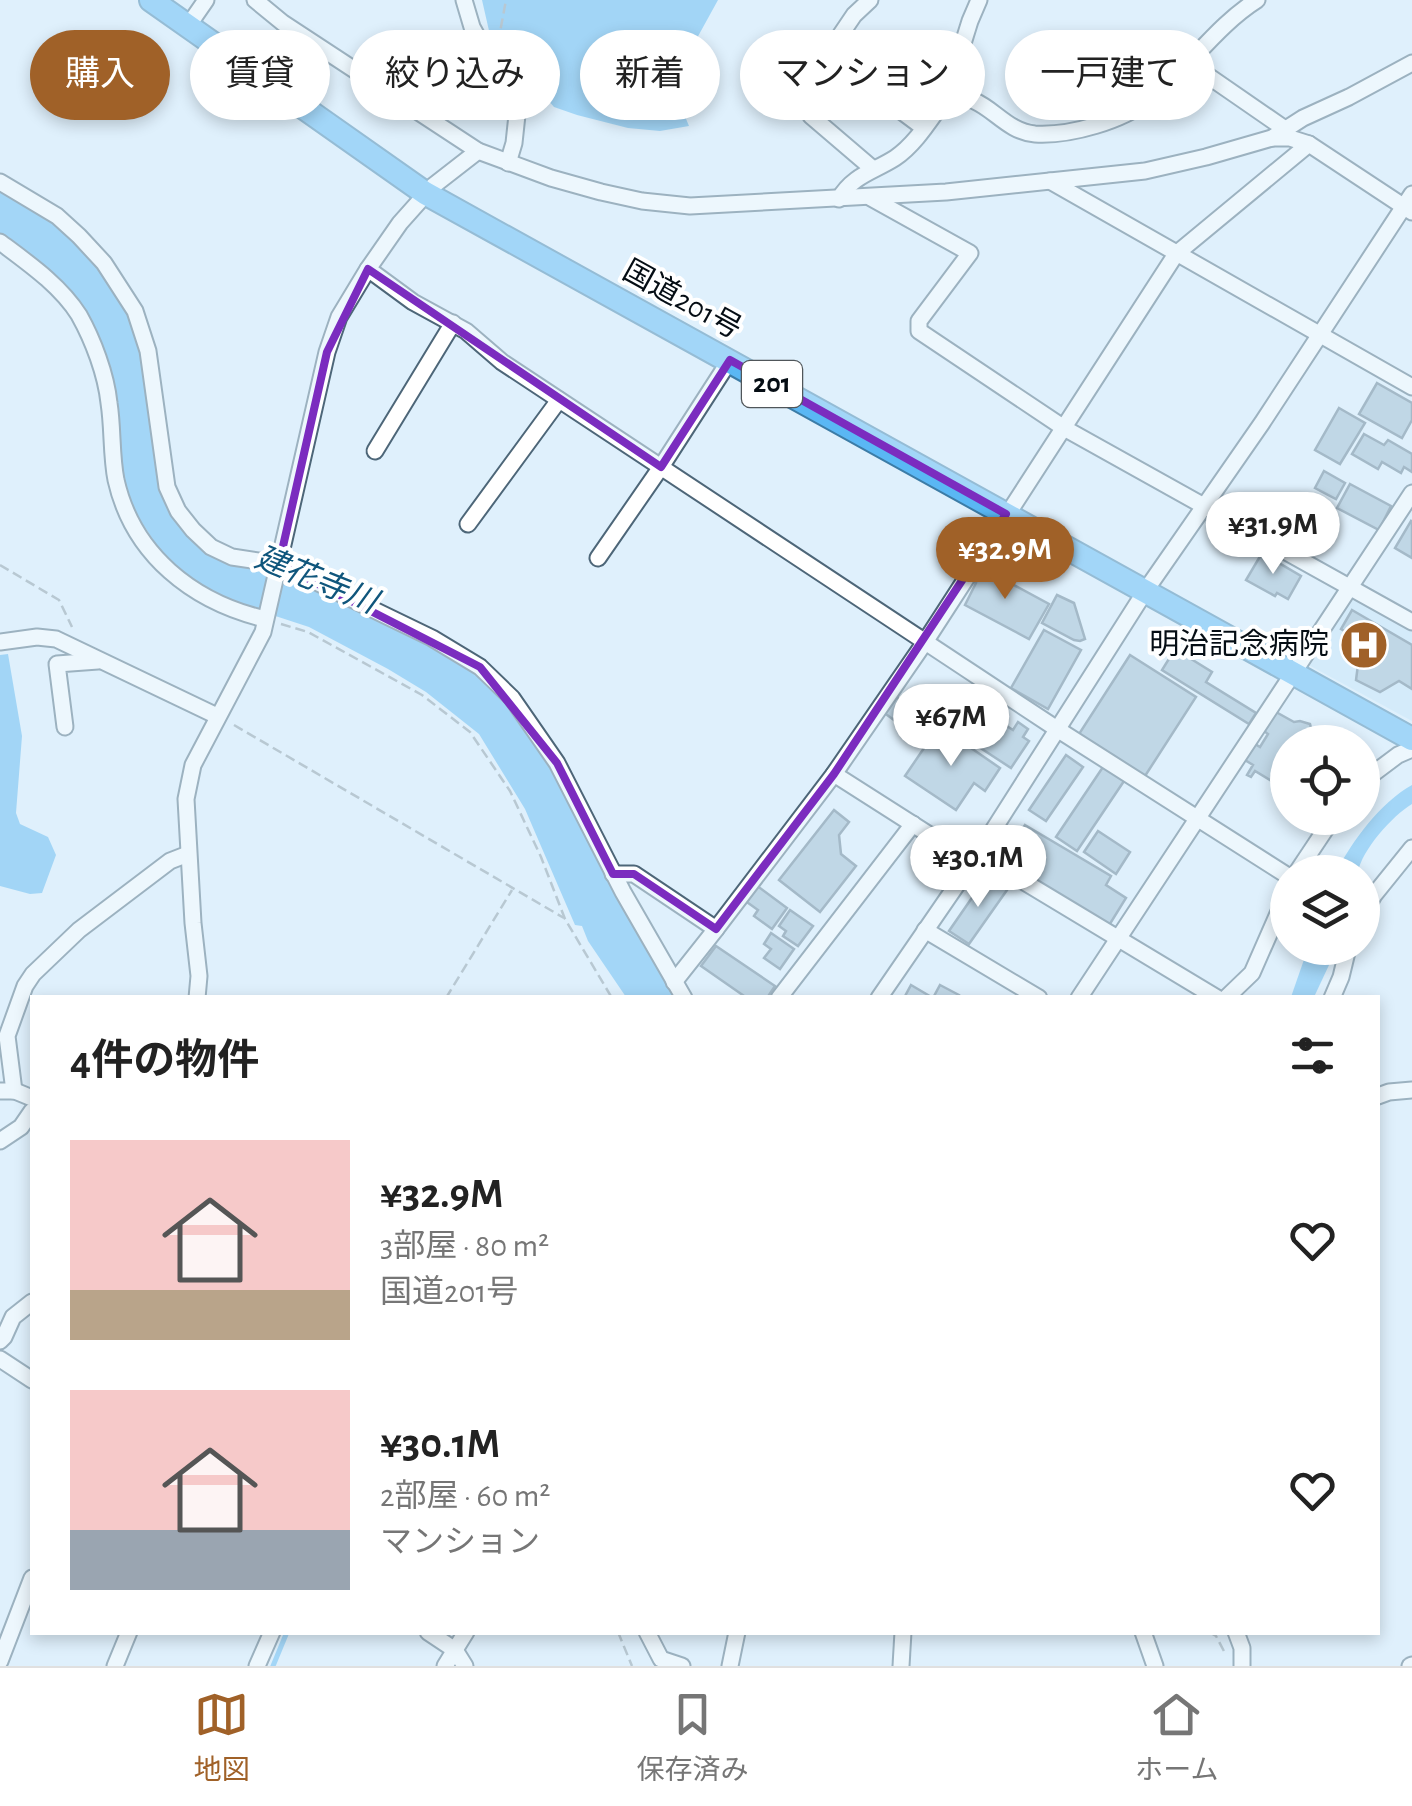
<!DOCTYPE html>
<html lang="ja">
<meta charset="utf-8">
<style>
:root{--surface:#fff;--page:#f2f2f2;--text:#222;--muted:#767676;--line:#e0e0e0;--accent:#a06128}
body{margin:0;font-family:"Alegreya Sans","Noto Sans JP",sans-serif;background:var(--page);color:var(--text);height:100vh;display:flex;flex-direction:column;font-size:38px;white-space:nowrap}
*{box-sizing:border-box;margin:0}
p{font-size:32px;color:var(--muted)}
.icon{flex:none;width:55px;height:55px;fill:none;stroke:currentColor;stroke-width:2;stroke-linecap:round;stroke-linejoin:round}
.map{position:relative;flex:1;overflow:hidden}
.drawer{position:absolute;left:30px;top:995px;width:1350px;height:640px;display:flex;flex-direction:column;background:var(--surface);border-radius:0px;box-shadow:0 5px 15px #0003}
.drawer>*{flex:none}
.banner{position:absolute;left:30px;top:30px;width:1352px;height:90px;display:flex;gap:20px}
.buttons{position:absolute;left:1270px;top:725px;display:grid;gap:20px}
.buttons a{display:grid;place-items:center;width:110px;height:110px;border-radius:50%;background:var(--surface);box-shadow:0 5px 15px #0003;font-size:50px}
.price{position:absolute;translate:-50% -85px;padding:0 22px;border-radius:35px;background:#fff;color:#222;font-size:32px;line-height:65px;filter:drop-shadow(0 2px 5px #0008)}
.price::after{content:'';position:absolute;left:50%;top:60px;width:30px;height:22px;margin-left:-15px;background:inherit;clip-path:polygon(0 0,100% 0,50% 100%)}
.price.on{background:var(--accent);color:#fff}
ul{padding:0;list-style:none}
li{display:flex;align-items:center;gap:30px;height:250px;padding:0 40px}
li span{display:grid;place-items:center;flex:none;width:280px;height:200px;border-radius:0px;color:#555}
li>.icon{margin-inline-start:auto}
span .icon{width:120px;height:120px;fill:#fffc;stroke-width:1}
li b{font-size:42px}
h2{display:flex;justify-content:space-between;align-items:center;height:120px;padding:0 40px;font-size:42px}
.chip{padding:0 35px;border-radius:45px;background:var(--surface);box-shadow:0 5px 15px #0003;font-size:35px;line-height:90px}
.chip.on{background:var(--accent);color:#fff}
.menu{display:flex;justify-content:space-around;align-items:center;height:140px;border-top:2px solid var(--line);background:var(--surface);font-size:28px;color:var(--muted)}
.menu a{display:grid;justify-items:center;gap:5px}
.menu .on{color:var(--accent)}
.map>svg:first-child{display:block}
.built{fill:#c8e5f9}
.forest{fill:#5ab4ef}
.water{fill:#5cb6f1}
.lines{fill:none;stroke-linecap:round;stroke-linejoin:round}
.stream{stroke:#5cb6f1;stroke-width:5}
.building{fill:#9cb8cc;stroke:#5d7789;stroke-width:2.5}
.minor-casing{stroke:#4d6678;stroke-width:19}
.highway-casing{stroke:#3c7ca6;stroke-width:26}
.path{stroke:#8a97a1;stroke-width:2.5;stroke-dasharray:10 5;stroke-linecap:butt}
.minor{stroke:#fff;stroke-width:15}
.highway{stroke:#5ab7f4;stroke-width:22}
.marked{fill:none;stroke:#7b2cbf;stroke-width:8;stroke-linejoin:round}
.labels{text-anchor:middle;dominant-baseline:central;stroke-width:8;stroke-linejoin:round;paint-order:stroke}
.shield{fill:#fff;stroke:#50565a;stroke-width:2.5}
.shield-label{font-size:28px;font-weight:bold;fill:#050d14}
.street-label{font-size:30px;fill:#050d14;stroke:#fff}
.poi-label{font-size:30px;fill:#050d14;stroke:#fff;text-anchor:end}
.water-label{font-size:32px;font-style:italic;fill:#10567c;stroke:#fff}
</style>
<div class="map">
<svg width="1412" height="1666" viewBox="0 0 1412 1666">
<rect width="100%" height="100%" fill="#dff0fc"/>
<polygon class="built" points="1351,592 1412,626 1412,721 1305,663"/>
<g class="forest">
<polygon points="482,0 718,0 680,69 675,92 689,126 660,131 628,128 577,115 554,107 534,84 518,98 511,82 495,57"/>
<polygon points="8,654 22,736 16,813 20,824 48,837 56,855 42,893 30,894 0,886 0,655"/>
</g>
<g class="water">
<polygon points="0,188 50,218 98,265 123,305 137,332 173,503 235,561 288,576 398,627 454,657 490,685 522,724 552,768 681,997 626,997 588,941 582,926 575,925 525,809 479,734 426,692 388,669 309,627 242,605 206,589 167,561 131,506 122,478 118,451 117,402 107,366 83,308 51,272 0,235"/>
<path d="M1412,785V804C1392,816 1362,850 1358,872H1336C1353,840 1380,803 1412,785Z"/>
<polygon points="1308,948 1337,948 1314,997 1291,997"/>
</g>
<g class="lines">
<polyline class="stream" points="273,1666 287,1632"/>
</g>
<g class="building">
<polygon points="1377,383 1412,403 1412,420 1402,438 1359,414"/>
<polygon points="1339,408 1365,423 1340,464 1315,450"/>
<polygon points="1364,434 1384,445 1388,440 1412,454 1412,472 1404,467 1401,473 1382,462 1378,469 1352,454"/>
<polygon points="1324,471 1345,483 1336,499 1315,488"/>
<polygon points="1350,484 1391,506 1379,530 1337,508"/>
<polygon points="1284,495 1322,514 1304,551 1266,531"/>
<polygon points="1411,521 1412,522 1412,558 1395,548"/>
<polygon points="1262,553 1301,576 1288,599 1277,593 1275,596 1246,580"/>
<polygon points="982,559 990,564 986,570 1049,604 1029,639 965,605 976,583 971,580"/>
<polygon points="1057,595 1074,603 1085,639 1080,641 1074,640 1042,623"/>
<polygon points="1352,610 1412,645 1412,689 1399,681 1380,692 1356,680 1359,657 1367,644 1341,629"/>
<polygon points="1044,630 1081,650 1048,709 1011,688"/>
<polygon points="1175,649 1212,672 1206,682 1256,713 1249,724 1162,670"/>
<polygon points="1130,655 1196,697 1145,776 1079,734"/>
<polygon points="951,690 1013,730 1018,722 1028,729 1023,737 1029,741 1011,768 933,717"/>
<polygon points="895,696 921,715 909,731 883,712"/>
<polygon points="1276,712 1294,722 1300,721 1310,724 1312,732 1330,742 1288,742 1288,795 1273,786 1275,783 1255,771 1251,777 1247,775 1253,765 1245,760 1255,744 1260,747 1268,734 1264,731"/>
<polygon points="939,726 1000,768 985,791 974,783 956,810 905,776"/>
<polygon points="1066,755 1083,767 1046,821 1029,810"/>
<polygon points="1103,767 1124,781 1077,851 1056,837"/>
<polygon points="834,810 849,822 839,835 841,854 856,866 820,912 779,880"/>
<polygon points="1025,825 1111,876 1106,885 1126,898 1108,927 1002,862"/>
<polygon points="1098,831 1130,852 1116,874 1084,852"/>
<polygon points="987,876 1007,890 969,944 949,931"/>
<polygon points="756,885 787,908 772,929 754,916 758,910 744,900"/>
<polygon points="790,910 813,926 798,946 783,936 786,931 779,926"/>
<polygon points="771,933 794,949 780,969 764,958 771,949 764,944"/>
<polygon points="716,946 775,986 767,998 747,998 701,966"/>
<polygon points="911,985 933,998 904,998"/>
<polygon points="940,985 959,995 958,998 933,998"/>
</g>
<g class="lines">
<g class="minor-casing">
<g id="minor">
<polyline points="255,0 283,23 478,151 551,178 601,192 642,201 690,206 946,192 1145,171 1206,157 1272,138 1303,118 1349,97 1412,63"/>
<polyline points="464,0 472,27 504,85 517,115 514,143 508,163"/>
<polyline points="188,26 206,0"/>
<polyline points="1188,62 1285,129"/>
<polyline points="836,78 831,69 829,52 854,15 870,0"/>
<polyline points="946,98 970,21 979,0"/>
<polyline points="1272,138 1290,138 1309,144 1412,212"/>
<path d="M873,169L811,116C823,97 830,73 854,76L924,128"/>
<polyline points="1050,181 1412,387"/>
<polyline points="0,182 57,216 79,236 104,263 135,311 148,351 167,487 178,511 193,530 211,547 232,557 279,564 432,638 480,667 512,698 557,763 623,892 684,998"/>
<polyline points="871,198 970,253 919,321 919,331 1064,428 1412,622"/>
<path d="M839,199C853,175 873,172 895,158C916,144 931,118 946,98C986,90 999,131 1035,134C1071,136 1122,121 1150,99C1189,68 1216,26 1257,0"/>
<path d="M0,242C28,263 60,285 79,315C93,340 106,374 109,403C113,428 111,455 116,480C133,555 193,602 265,619"/>
<polyline points="368,269 413,302 466,331 502,362 1057,729 1288,876"/>
<polyline points="375,451 453,323"/>
<polyline points="468,524 559,400"/>
<polyline points="598,558 661,467 730,360"/>
<polyline points="0,642 37,637 56,639 217,716"/>
<polyline points="65,727 57,664 98,661"/>
<polyline points="834,774 972,862"/>
<polyline points="1362,782 1398,755 1412,749"/>
<polyline points="978,854 1217,998"/>
<polyline points="1297,872 1333,818"/>
<polyline points="613,874 634,874 716,929 834,774 925,642 1176,254 1309,144"/>
<polyline points="1362,917 1374,895 1412,848"/>
<polyline points="925,930 1039,998"/>
<polyline points="674,982 716,929"/>
<polyline points="197,998 199,976 193,923 186,799 193,765 263,632 327,352 339,317 368,269 400,223 433,186 478,151"/>
<polyline points="779,998 913,824"/>
<polyline points="879,998 978,854 1146,590 1262,423 1412,194"/>
<polyline points="1079,998 1412,493"/>
<polyline points="1226,998 1252,973 1288,891"/>
<polyline points="1332,998 1341,977 1348,948"/>
<polyline points="0,1091 15,1091 32,1098"/>
<polyline points="14,1091 7,1036 25,986 33,974 79,930 170,861 188,854"/>
<polyline points="1378,1096 1389,1092 1412,1090"/>
<polyline points="0,1141 21,1127 32,1111"/>
<polyline points="0,1341 4,1337 13,1317 32,1302"/>
<polyline points="0,1359 32,1380"/>
<polyline points="428,1632 455,1650 465,1666"/>
<polyline points="647,1632 661,1659 682,1666"/>
<polyline points="1143,1632 1155,1666"/>
<polyline points="1236,1632 1242,1648 1242,1666"/>
<polyline points="0,1661 32,1578"/>
<polyline points="115,1666 129,1632"/>
<polyline points="257,1666 272,1632"/>
<polyline points="445,1666 466,1632"/>
<polyline points="730,1666 737,1632"/>
<polyline points="901,1666 903,1632"/>
<polyline points="1410,1666 1412,1665"/>
</g>
</g>
<g class="highway-casing">
<polyline id="highway" points="151,0 425,193 1412,739"/>
</g>
<g class="path">
<polyline points="498,43 506,0"/>
<polyline points="861,61 861,34"/>
<polyline points="0,565 59,600 72,627"/>
<polyline points="281,624 308,632 422,695 470,732 510,791 541,857 565,919 612,998"/>
<polyline points="234,725 564,918"/>
<polyline points="446,998 512,890"/>
<polyline points="618,1632 632,1666"/>
<polyline points="1209,1632 1216,1636 1226,1655"/>
</g>
<use href="#minor" class="minor"/>
<use href="#highway" class="highway"/>
</g>
<path d="M0 0H1412V1666H0ZM368,269L661,467L730,360L1006,514L834,774L716,929L634,874H613L557,763L480,667L279,564L327,352Z" fill="#dff0fc" fill-opacity=".55" fill-rule="evenodd"/>
<path class="marked" d="M368,269L661,467L730,360L1006,514L834,774L716,929L634,874H613L557,763L480,667L279,564L327,352Z"/>
<defs>
<g id="hospital-disc" transform="scale(2.5)"><circle r="9.5" fill="#a06128" stroke="#fff"/><path d="M-5-5h3v3.5h4V-5h3V5h-3V1.5h-4V5h-3Z" fill="#fff"/></g>
</defs>
<g fill-rule="evenodd">
<use href="#hospital-disc" x="1364" y="645"/>
</g>
<g class="labels">
<rect class="shield" x="742" y="361" width="60" height="46" rx="8"/>
<g class="shield-label">
<text x="772" y="384">201</text>
</g>
<g class="street-label">
<text transform="translate(682 300) rotate(29)">国道201号</text>
</g>
<g class="poi-label">
<text x="1329" y="645">明治記念病院</text>
</g>
<g class="water-label">
<text transform="translate(316 580) rotate(22)">建花寺川</text>
</g>
</g>
</svg>
<div class="buttons">
<a><svg class="icon" aria-label="locate" viewBox="0 0 24 24"><circle cx="12" cy="12" r="6"/><path d="M12 2v4M12 18v4M2 12h4M18 12h4"/></svg></a>
<a><svg class="icon" aria-label="layers" viewBox="0 0 24 24"><path d="M12 4l9 5-9 5-9-5zM3 14l9 5 9-5"/></svg></a>
</div>
<b class="price" style="left:1273px;top:577px">¥31.9M</b>
<b class="price on" style="left:1005px;top:602px">¥32.9M</b>
<b class="price" style="left:951px;top:769px">¥67M</b>
<b class="price" style="left:978px;top:910px">¥30.1M</b>
<div class="banner">
<a class="chip on">購入</a>
<a class="chip">賃貸</a>
<a class="chip">絞り込み</a>
<a class="chip">新着</a>
<a class="chip">マンション</a>
<a class="chip">一戸建て</a>
</div>
<section class="drawer">
<h2>4件の物件<svg class="icon" aria-label="filters" viewBox="0 0 24 24"><path d="M4 7h16M4 17h16"/><circle cx="9" cy="7" r="2"/><circle cx="15" cy="17" r="2"/></svg></h2>
<ul>
<li><span style="background:linear-gradient(#f6c9c9 75%,#b9a48a 0)"><svg class="icon" aria-label="home" viewBox="0 0 24 24"><path d="M3 11l9-7 9 7M6 9v11h12V9"/></svg></span><div><b>¥32.9M</b><p>3部屋 · 80 m²</p><p>国道201号</p></div><svg class="icon" aria-label="heart" viewBox="0 0 24 24"><path d="M12 20l-8-8c-3-5 5-10 8-4 3-6 11-1 8 4z"/></svg></li>
<li><span style="background:linear-gradient(#f6c9c9 70%,#9aa5b1 0)"><svg class="icon" aria-label="home" viewBox="0 0 24 24"><path d="M3 11l9-7 9 7M6 9v11h12V9"/></svg></span><div><b>¥30.1M</b><p>2部屋 · 60 m²</p><p>マンション</p></div><svg class="icon" aria-label="heart" viewBox="0 0 24 24"><path d="M12 20l-8-8c-3-5 5-10 8-4 3-6 11-1 8 4z"/></svg></li>
</ul>
</section>
</div>
<nav class="menu">
<a class="on"><svg class="icon" aria-label="map" viewBox="0 0 24 24"><path d="M3 6l6-2 6 2 6-2v14l-6 2-6-2-6 2zM9 4v14M15 6v14"/></svg>地図</a>
<a><svg class="icon" aria-label="saved" viewBox="0 0 24 24"><path d="M7 4h10v16l-5-4-5 4z"/></svg>保存済み</a>
<a><svg class="icon" aria-label="home" viewBox="0 0 24 24"><path d="M3 11l9-7 9 7M6 9v11h12V9"/></svg>ホーム</a>
</nav>
